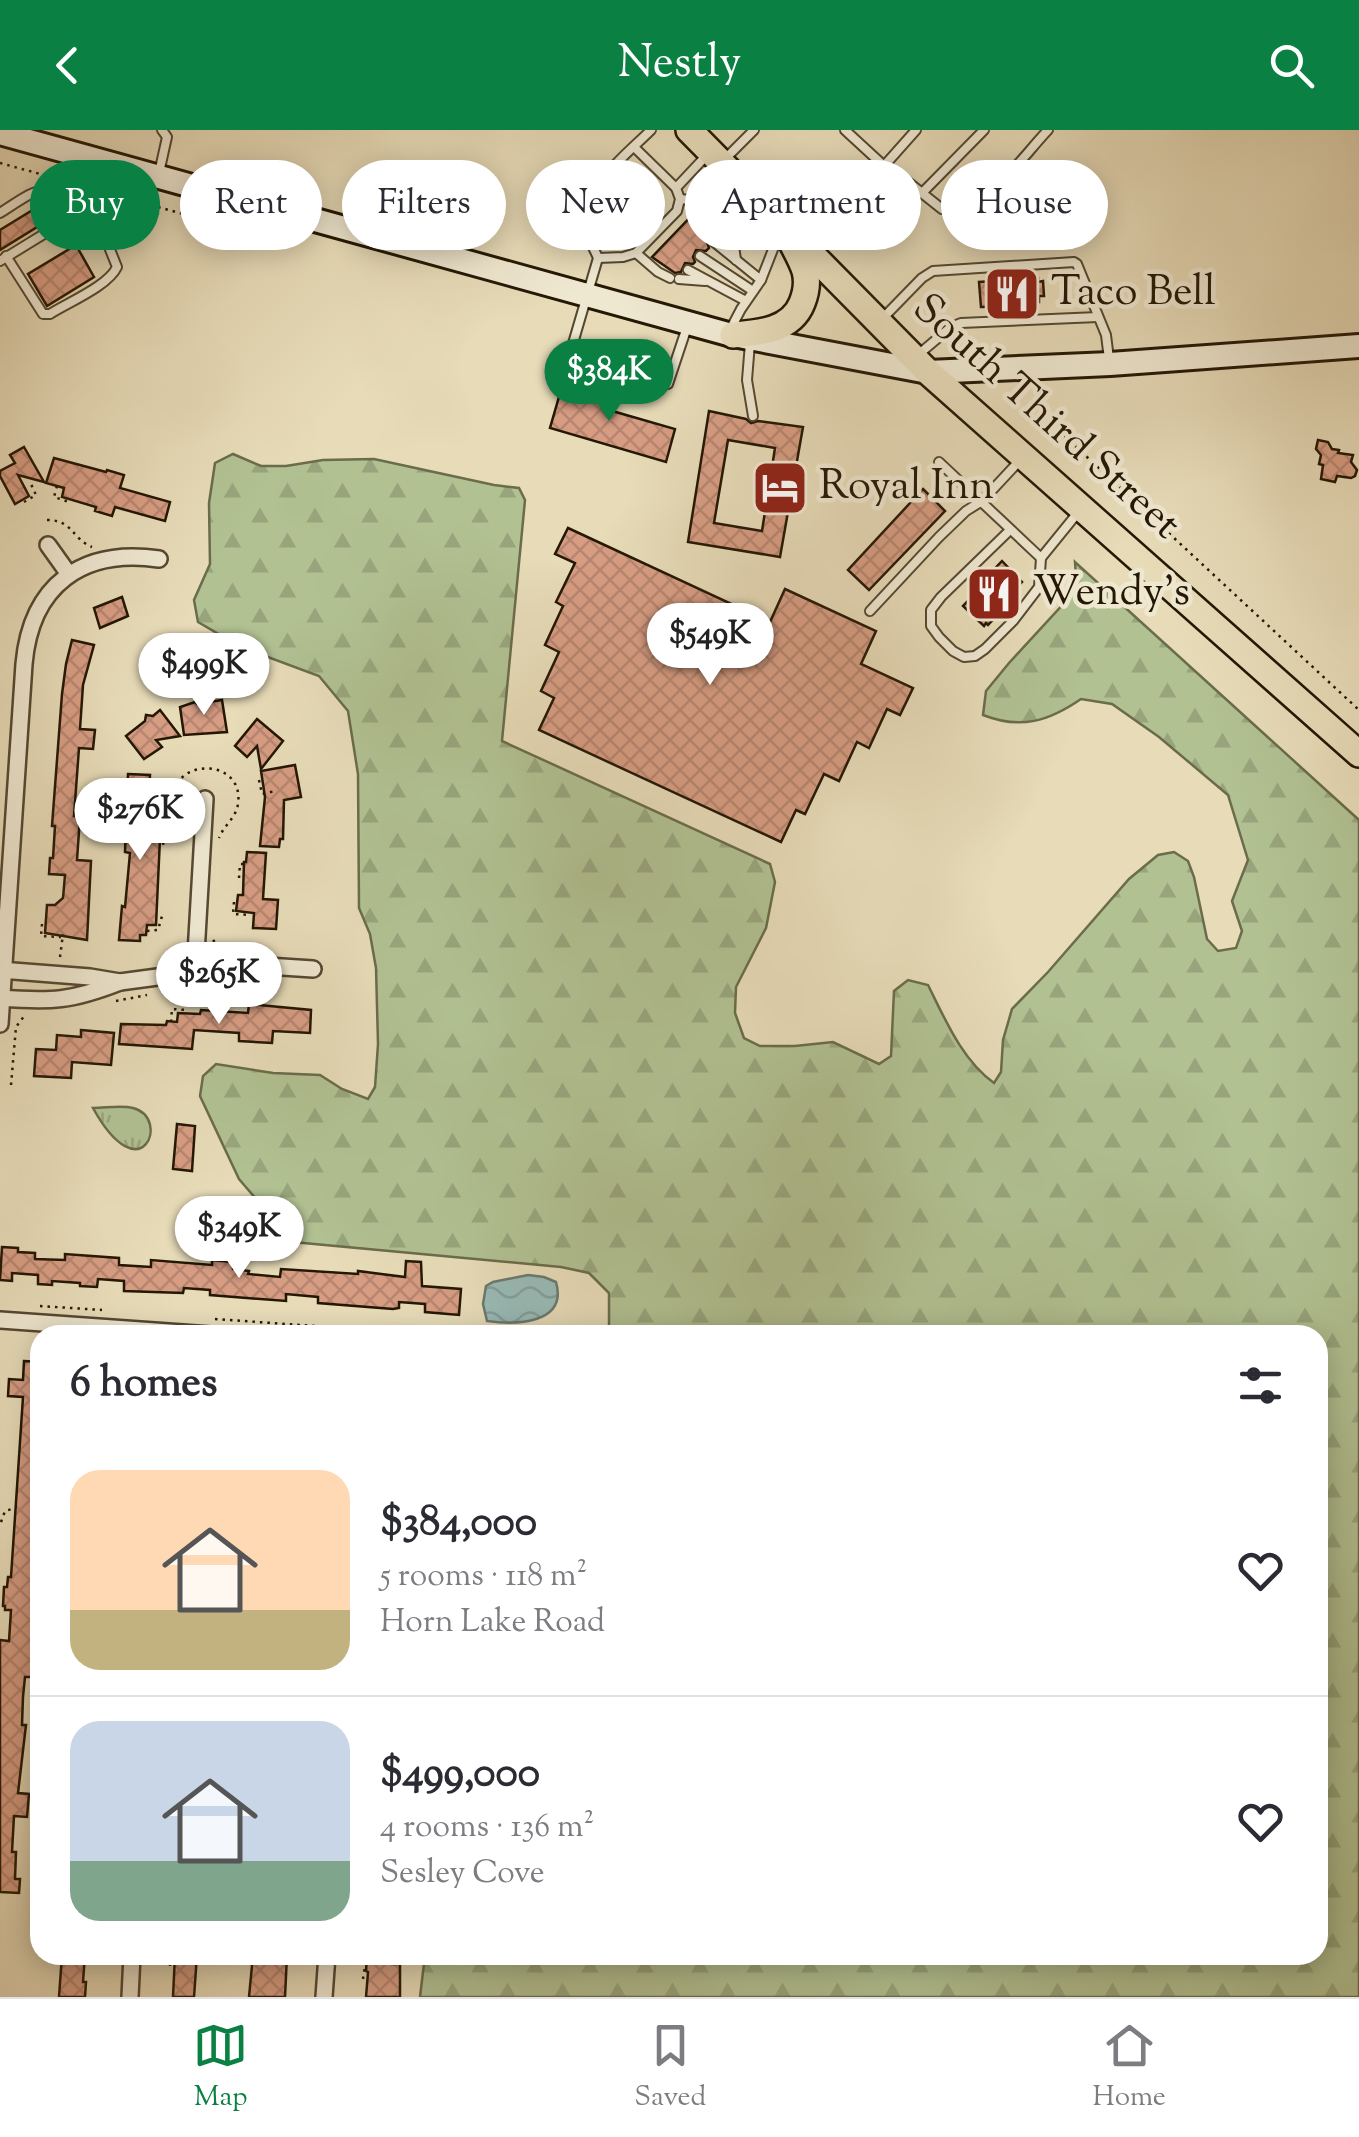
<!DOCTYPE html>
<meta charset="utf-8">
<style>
:root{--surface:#fff;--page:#f2f2f3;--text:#2b2b33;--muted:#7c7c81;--line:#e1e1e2;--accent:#0b8043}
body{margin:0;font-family:"Sorts Mill Goudy",serif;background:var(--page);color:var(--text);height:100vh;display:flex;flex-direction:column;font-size:38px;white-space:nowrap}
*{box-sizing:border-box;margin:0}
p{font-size:32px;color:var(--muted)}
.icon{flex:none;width:55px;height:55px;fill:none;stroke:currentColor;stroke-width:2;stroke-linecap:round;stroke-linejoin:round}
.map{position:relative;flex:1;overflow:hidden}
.panel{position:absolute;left:30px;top:1195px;width:1298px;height:640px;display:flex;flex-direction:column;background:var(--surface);border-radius:30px;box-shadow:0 5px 25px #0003}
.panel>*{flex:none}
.banner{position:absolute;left:30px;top:30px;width:1300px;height:90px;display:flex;gap:20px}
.price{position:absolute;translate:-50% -85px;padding:0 22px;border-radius:35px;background:#fff;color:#222;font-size:32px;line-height:65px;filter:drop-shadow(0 2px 5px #0008)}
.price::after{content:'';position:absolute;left:50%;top:60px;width:30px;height:22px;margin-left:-15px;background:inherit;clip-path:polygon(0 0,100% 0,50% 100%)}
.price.on{background:var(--accent);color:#fff}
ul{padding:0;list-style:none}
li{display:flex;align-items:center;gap:30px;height:250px;padding:0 40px}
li+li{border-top:2px solid var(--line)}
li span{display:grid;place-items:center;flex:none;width:280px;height:200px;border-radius:30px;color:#555}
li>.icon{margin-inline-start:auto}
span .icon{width:120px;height:120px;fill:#fffc;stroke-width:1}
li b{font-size:42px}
h2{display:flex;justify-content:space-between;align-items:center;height:120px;padding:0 40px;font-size:42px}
.chip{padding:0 35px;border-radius:45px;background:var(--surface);box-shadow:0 5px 25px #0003;font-size:35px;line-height:90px}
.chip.on{background:var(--accent);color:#fff}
header{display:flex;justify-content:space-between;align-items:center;height:130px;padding:0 40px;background:var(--accent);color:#fff;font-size:45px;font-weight:600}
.dock{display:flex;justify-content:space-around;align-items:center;height:140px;border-top:2px solid var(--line);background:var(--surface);font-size:28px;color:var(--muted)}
.dock a{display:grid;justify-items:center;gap:5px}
.dock .on{color:var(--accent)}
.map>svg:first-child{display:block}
.grass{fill:url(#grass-tufts);stroke:#6a6c4b;stroke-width:2.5}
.forest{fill:url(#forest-firs);stroke:#6a6c4b;stroke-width:2.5}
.water{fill:url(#water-waves);stroke:#6a796f;stroke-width:2.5}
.building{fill:url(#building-cross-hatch);stroke:#241704;stroke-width:2.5;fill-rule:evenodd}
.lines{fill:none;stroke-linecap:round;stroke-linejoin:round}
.service-casing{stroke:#554831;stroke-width:12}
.minor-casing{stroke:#554831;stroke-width:20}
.secondary-casing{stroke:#241704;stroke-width:28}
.trunk-casing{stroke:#241704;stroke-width:30}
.path{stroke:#241704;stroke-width:2.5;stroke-dasharray:2.5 5;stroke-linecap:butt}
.service{stroke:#efe8d1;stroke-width:8}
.minor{stroke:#efe8d1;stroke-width:15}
.secondary{stroke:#efe8d1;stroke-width:22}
.trunk{stroke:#e7dbb8;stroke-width:25}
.labels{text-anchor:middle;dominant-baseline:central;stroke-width:9;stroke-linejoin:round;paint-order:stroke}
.poi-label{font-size:42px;fill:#241704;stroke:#efe8d1;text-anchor:start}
.street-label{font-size:42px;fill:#241704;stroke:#efe8d1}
</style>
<header><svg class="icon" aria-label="back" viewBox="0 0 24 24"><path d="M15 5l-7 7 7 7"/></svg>Nestly<svg class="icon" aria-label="search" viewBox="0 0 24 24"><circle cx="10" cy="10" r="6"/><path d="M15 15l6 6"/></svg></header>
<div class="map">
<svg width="1359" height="1867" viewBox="0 0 1359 1867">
<defs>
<pattern id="grass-tufts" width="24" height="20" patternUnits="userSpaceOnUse" patternTransform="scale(2.5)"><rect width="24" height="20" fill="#b1c192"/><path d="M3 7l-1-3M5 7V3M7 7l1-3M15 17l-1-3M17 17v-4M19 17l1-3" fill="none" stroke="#98a57c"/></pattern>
<pattern id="forest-firs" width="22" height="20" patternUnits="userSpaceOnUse" patternTransform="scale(2.5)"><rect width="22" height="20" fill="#b1c192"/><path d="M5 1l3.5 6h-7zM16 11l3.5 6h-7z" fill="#98a57c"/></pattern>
<pattern id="water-waves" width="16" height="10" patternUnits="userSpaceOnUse" patternTransform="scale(2.5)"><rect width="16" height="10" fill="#98bab6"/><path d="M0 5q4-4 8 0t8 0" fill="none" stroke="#839f9b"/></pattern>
<pattern id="building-cross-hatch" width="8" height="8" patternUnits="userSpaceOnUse" patternTransform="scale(2.5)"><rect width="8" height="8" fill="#d79d83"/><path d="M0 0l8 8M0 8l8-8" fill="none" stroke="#b88670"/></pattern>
</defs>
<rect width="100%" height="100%" fill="#e7dbb8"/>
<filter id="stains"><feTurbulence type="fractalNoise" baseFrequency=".002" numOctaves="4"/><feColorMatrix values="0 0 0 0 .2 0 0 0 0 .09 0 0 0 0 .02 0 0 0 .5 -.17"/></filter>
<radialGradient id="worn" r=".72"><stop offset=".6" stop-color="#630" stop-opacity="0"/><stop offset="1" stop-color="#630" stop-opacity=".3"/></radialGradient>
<path class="grass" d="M93,978C106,978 121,975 133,978C172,988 141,1065 93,978Z"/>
<path class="forest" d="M233,324L261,336H286L323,330L374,329L494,355L519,358L525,370L502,611L770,734L775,752L766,798L736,857L735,883L744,908L760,916H795L833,912L879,934L891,926L894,861L908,850L928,855C945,889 962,930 994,953L1001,942L1003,910L1012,879L1048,842L1129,749L1158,725L1174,722L1188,731L1194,747L1207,809L1218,821L1236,818L1242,801L1232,771L1248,730L1228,665L1159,607L1112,574L1081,569C1049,591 1021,600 983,585L986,561L1009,533L1077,459L1075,432L1359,690V1867H420L425,1825H1318V1205H605L609,1198V1163L589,1143L561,1137L293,1112L239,1049L200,966L203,946L216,934L273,943L320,945L342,959L368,969L375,957L378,914L376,838L370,804L359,778L358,644L348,581L319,546L241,517L198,492L194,470L210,434L209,373L215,333Z"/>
<path class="water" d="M528,1145L544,1147L556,1152C568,1194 516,1195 487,1191L483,1174L486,1156L493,1152Z"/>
<g class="building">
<polygon points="634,42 658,63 613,107 594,88 594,85"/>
<polygon points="49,70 58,84 0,120 0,100"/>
<polygon points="699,78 723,103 719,107 714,105 709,107 707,112 709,118 706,121 696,120 693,127 695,132 693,134 685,133 681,142 675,143 652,127"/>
<polygon points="76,115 94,147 47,176 28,144"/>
<polygon points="1017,146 1017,150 1038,148 1038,152 1043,151 1044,166 1039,166 1039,172 1017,173 1017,177 981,177 979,152 994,151 994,148"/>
<polygon points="563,253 605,264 602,278 675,299 666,332 550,298"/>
<path d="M709,281L746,289L751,293L758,291L803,297L780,427L688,412ZM728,310L775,318L762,401L714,393Z"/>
<polygon points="1318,310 1328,312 1332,319 1339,320 1338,323 1353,325 1351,332 1357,340 1355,346 1351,348 1337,346 1335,352 1321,349 1323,335 1319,334 1321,325 1316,319"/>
<polygon points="24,317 44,352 18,345 29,366 15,374 0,346 0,341 15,333 10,325"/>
<polygon points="54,328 106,342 107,340 124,345 120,358 170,372 165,391 115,377 112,386 95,381 96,377 62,367 64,358 46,353"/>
<polygon points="923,359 945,381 869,460 848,440"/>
<polygon points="568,398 770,492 785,459 876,501 861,534 913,558 900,585 887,579 869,618 857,612 839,651 824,644 805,684 796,680 781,712 539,600 554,568 541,561 559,522 545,515 563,476 556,472 575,433 555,424"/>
<polygon points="1002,431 1022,452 1010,464 1012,466 1004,474 1006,476 988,495 986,493 984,496 963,476 985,453 983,451"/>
<polygon points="122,467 128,486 100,498 94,478"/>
<polygon points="72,510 94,515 83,555 80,599 95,600 93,619 79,618 74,686 80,687 77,730 91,731 87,810 45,803 47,775 55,775 63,768 65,745 49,744 50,728 53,728 55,696 52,696 62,564 66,534"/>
<polygon points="222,570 227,602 184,605 180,577 195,572 197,574"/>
<polygon points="160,580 180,606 156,610 162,617 144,629 126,606 145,591 146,585 153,586"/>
<polygon points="257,589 283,611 261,639 257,616 247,627 235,616"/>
<polygon points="295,635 301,667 284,670 283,709 280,709 279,717 260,716 265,667 261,641"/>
<polygon points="128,644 150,645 147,696 152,696 151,707 160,708 156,795 147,795 146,805 140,805 140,811 119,810 122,776 125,777 130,723 125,722"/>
<polygon points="247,722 266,723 263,769 278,770 276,799 253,798 254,783 236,781 238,765 243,765 244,732 246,732"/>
<polygon points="249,874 311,880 310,903 273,901 272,913 239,911 239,903 194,900 192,919 119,914 121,894 166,895 167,891 177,892 178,883 200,884 201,880 248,883"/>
<polygon points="81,900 114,903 111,935 72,932 71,948 34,946 36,919 56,920 57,905 81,907"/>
<polygon points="177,994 195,996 192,1041 173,1039"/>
<polygon points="2,1117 18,1118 18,1122 35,1123 35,1129 65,1130 65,1124 119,1128 119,1135 151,1137 151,1130 212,1135 212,1130 233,1132 233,1139 249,1141 248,1144 280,1147 281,1139 358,1144 358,1141 405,1147 406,1131 421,1132 422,1156 461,1159 459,1185 425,1182 425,1174 399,1172 399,1178 393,1179 318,1173 318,1167 286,1164 286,1171 210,1165 210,1160 184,1158 183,1163 124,1161 124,1151 98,1149 97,1157 80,1156 80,1153 52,1151 52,1155 38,1154 38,1145 12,1143 12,1151 0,1150"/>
<polygon points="24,1231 40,1232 40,1379 35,1425 40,1425 40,1468 36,1467 34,1492 40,1492 40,1516 36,1515 34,1547 25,1547 23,1567 22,1595 26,1595 18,1663 29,1664 27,1687 14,1686 12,1722 16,1722 15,1749 20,1749 19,1763 0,1762 0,1510 9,1511 11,1480 5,1480 5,1476 3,1476 4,1457 7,1457 8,1447 11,1447 23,1267 8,1266 9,1249 23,1250"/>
<polygon points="62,1825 85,1825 83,1852 86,1852 85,1867 59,1867"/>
<polygon points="175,1825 197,1825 194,1867 173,1867"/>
<polygon points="253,1825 287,1825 285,1867 249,1867"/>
<polygon points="369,1825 392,1825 392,1834 400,1834 400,1867 366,1867 368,1842 366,1841 367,1826"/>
</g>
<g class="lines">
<g class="service-casing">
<g id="service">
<path d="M651,0C626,25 581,58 586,98C587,108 594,118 598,128L569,227L668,254L687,197"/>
<path d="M916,0L884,36L903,48L942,79C992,76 1016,34 1048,0"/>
<polyline points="634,17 676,58"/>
<polyline points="724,30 754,0"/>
<polyline points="159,43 167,7 162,0"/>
<polyline points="922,63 984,0"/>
<polyline points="680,69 702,71 732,101 736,130"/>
<path d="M0,83C42,56 44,50 84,83"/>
<polyline points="714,112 761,150 741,179 729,202"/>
<polyline points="809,114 884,36 845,0"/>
<polyline points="636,123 658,142 670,148"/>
<path d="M6,126L43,184H50C69,172 108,156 117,137L101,97L102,80"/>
<polyline points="700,126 753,161"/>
<polyline points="598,128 623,127 636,123 677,81 680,69 676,58 706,26"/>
<polyline points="0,131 70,88 102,80 117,40"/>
<polyline points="688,140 746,171"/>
<polyline points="679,149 705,151"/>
<polyline points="761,150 781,99"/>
<polyline points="882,189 922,148 933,141 1074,132 1077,134 1106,205 1109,229"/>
<polyline points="750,213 747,250 753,286"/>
<polyline points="919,224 951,197 961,193 1098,187"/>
<polyline points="939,332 1041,428"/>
<polyline points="1010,400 941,467 931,480 931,496 939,507 953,521 964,527 975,526 985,519 1013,491 1039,457 1041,428 1080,380"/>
<polyline points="870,481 939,407 966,381 982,371 1022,328"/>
</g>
</g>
<g class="minor-casing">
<g id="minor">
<polyline points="48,415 68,443"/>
<polyline points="0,840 90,847 120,852 232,837 267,836 313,839"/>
<polyline points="195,841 205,669"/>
<path d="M0,868C51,872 72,871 120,852"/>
<path d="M0,894L24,534C31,455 82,418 159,429"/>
<polyline points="0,1190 211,1205"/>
<polyline points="130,1867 132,1825"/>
<polyline points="324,1867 327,1825"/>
</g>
</g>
<g class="secondary-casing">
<polyline id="secondary" points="0,3 728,204 928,242 1110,234 1359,216"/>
</g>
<g class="trunk-casing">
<g id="trunk">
<polyline points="689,0 928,242 1359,624"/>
<path d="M733,205C758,203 791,201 802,173C806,163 808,152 805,141C802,131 796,121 791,111"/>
</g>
</g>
<g class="path">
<polyline points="0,33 95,59"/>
<polyline points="122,67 230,97"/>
<polyline points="1059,301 1359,580"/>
<polyline points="57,356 54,367 69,372"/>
<polyline points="24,372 36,365 31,354"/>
<path d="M47,390C73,390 72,409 92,417"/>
<polyline points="259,650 262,664 275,661"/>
<polyline points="152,701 164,702 163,716"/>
<path d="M187,702C182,693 174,684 173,674C169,626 245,627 238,674C236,688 224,695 219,708"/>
<polyline points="239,748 240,734 243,734"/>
<polyline points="234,772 233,784 251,785"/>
<polyline points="42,794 41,806 61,807"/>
<polyline points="147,801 158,800 162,786"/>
<polyline points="213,810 218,816 226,821"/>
<polyline points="60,827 63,804"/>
<polyline points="116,871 147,865"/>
<polyline points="171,892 172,879 186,880"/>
<polyline points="11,955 16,897 25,885"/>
<polyline points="40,1176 102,1180"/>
<polyline points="215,1189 443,1205"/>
<polyline points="1,1392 5,1381 12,1379"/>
<polyline points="170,1836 170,1825"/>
<polyline points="363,1849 365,1835"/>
</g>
<use href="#service" class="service"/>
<use href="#minor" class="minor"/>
<use href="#secondary" class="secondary"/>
<use href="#trunk" class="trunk"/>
</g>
<defs>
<g id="restaurant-square" transform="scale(2.875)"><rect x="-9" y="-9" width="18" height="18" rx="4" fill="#8f2418" stroke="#efe8d1"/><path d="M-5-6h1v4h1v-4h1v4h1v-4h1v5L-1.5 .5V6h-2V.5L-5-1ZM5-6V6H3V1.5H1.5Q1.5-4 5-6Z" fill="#fff"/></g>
<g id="hotel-square" transform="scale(2.875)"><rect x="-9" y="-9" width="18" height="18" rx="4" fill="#8f2418" stroke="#efe8d1"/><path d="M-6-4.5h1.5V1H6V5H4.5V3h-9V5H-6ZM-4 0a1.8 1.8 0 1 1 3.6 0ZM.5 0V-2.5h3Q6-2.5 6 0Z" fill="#fff"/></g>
</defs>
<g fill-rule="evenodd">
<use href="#restaurant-square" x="1012" y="164"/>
<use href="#hotel-square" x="780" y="358"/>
<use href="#restaurant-square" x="994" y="464"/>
</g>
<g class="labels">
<g class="poi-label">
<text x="1051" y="164">Taco Bell</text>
<text x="819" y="358">Royal Inn</text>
<text x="1033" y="464">Wendy's</text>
</g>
<g class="street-label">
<text transform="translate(1045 288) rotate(42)">South Third Street</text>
</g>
</g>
<rect width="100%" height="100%" filter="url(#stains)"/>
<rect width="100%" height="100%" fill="url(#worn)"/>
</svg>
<b class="price on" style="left:609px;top:294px">$384K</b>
<b class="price" style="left:710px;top:558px">$549K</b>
<b class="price" style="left:204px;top:588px">$499K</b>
<b class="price" style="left:140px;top:733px">$276K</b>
<b class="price" style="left:219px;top:897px">$265K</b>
<b class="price" style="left:239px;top:1151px">$349K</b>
<div class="banner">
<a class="chip on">Buy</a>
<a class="chip">Rent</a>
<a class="chip">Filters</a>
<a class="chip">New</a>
<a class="chip">Apartment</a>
<a class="chip">House</a>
</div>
<section class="panel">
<h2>6 homes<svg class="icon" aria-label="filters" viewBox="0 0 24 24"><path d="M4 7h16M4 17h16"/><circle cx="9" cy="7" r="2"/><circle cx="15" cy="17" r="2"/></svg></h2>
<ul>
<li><span style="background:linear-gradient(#ffd9b3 70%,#c2b280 0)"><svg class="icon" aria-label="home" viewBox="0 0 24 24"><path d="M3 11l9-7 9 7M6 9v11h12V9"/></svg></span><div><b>$384,000</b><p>5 rooms · 118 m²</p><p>Horn Lake Road</p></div><svg class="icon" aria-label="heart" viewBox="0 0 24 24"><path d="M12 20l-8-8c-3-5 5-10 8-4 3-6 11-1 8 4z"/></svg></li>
<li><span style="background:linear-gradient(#c9d6e8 70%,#7fa58c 0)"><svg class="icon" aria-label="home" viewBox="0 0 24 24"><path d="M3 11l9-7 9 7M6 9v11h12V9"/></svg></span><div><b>$499,000</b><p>4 rooms · 136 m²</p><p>Sesley Cove</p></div><svg class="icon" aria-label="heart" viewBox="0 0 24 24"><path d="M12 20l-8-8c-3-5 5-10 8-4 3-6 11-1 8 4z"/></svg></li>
</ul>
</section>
</div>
<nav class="dock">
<a class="on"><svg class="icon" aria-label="map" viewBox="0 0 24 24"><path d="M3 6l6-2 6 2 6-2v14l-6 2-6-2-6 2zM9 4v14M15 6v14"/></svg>Map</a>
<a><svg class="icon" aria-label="saved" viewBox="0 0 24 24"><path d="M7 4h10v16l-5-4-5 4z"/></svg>Saved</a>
<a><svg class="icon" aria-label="home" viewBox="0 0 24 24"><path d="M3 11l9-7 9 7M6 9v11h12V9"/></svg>Home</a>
</nav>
